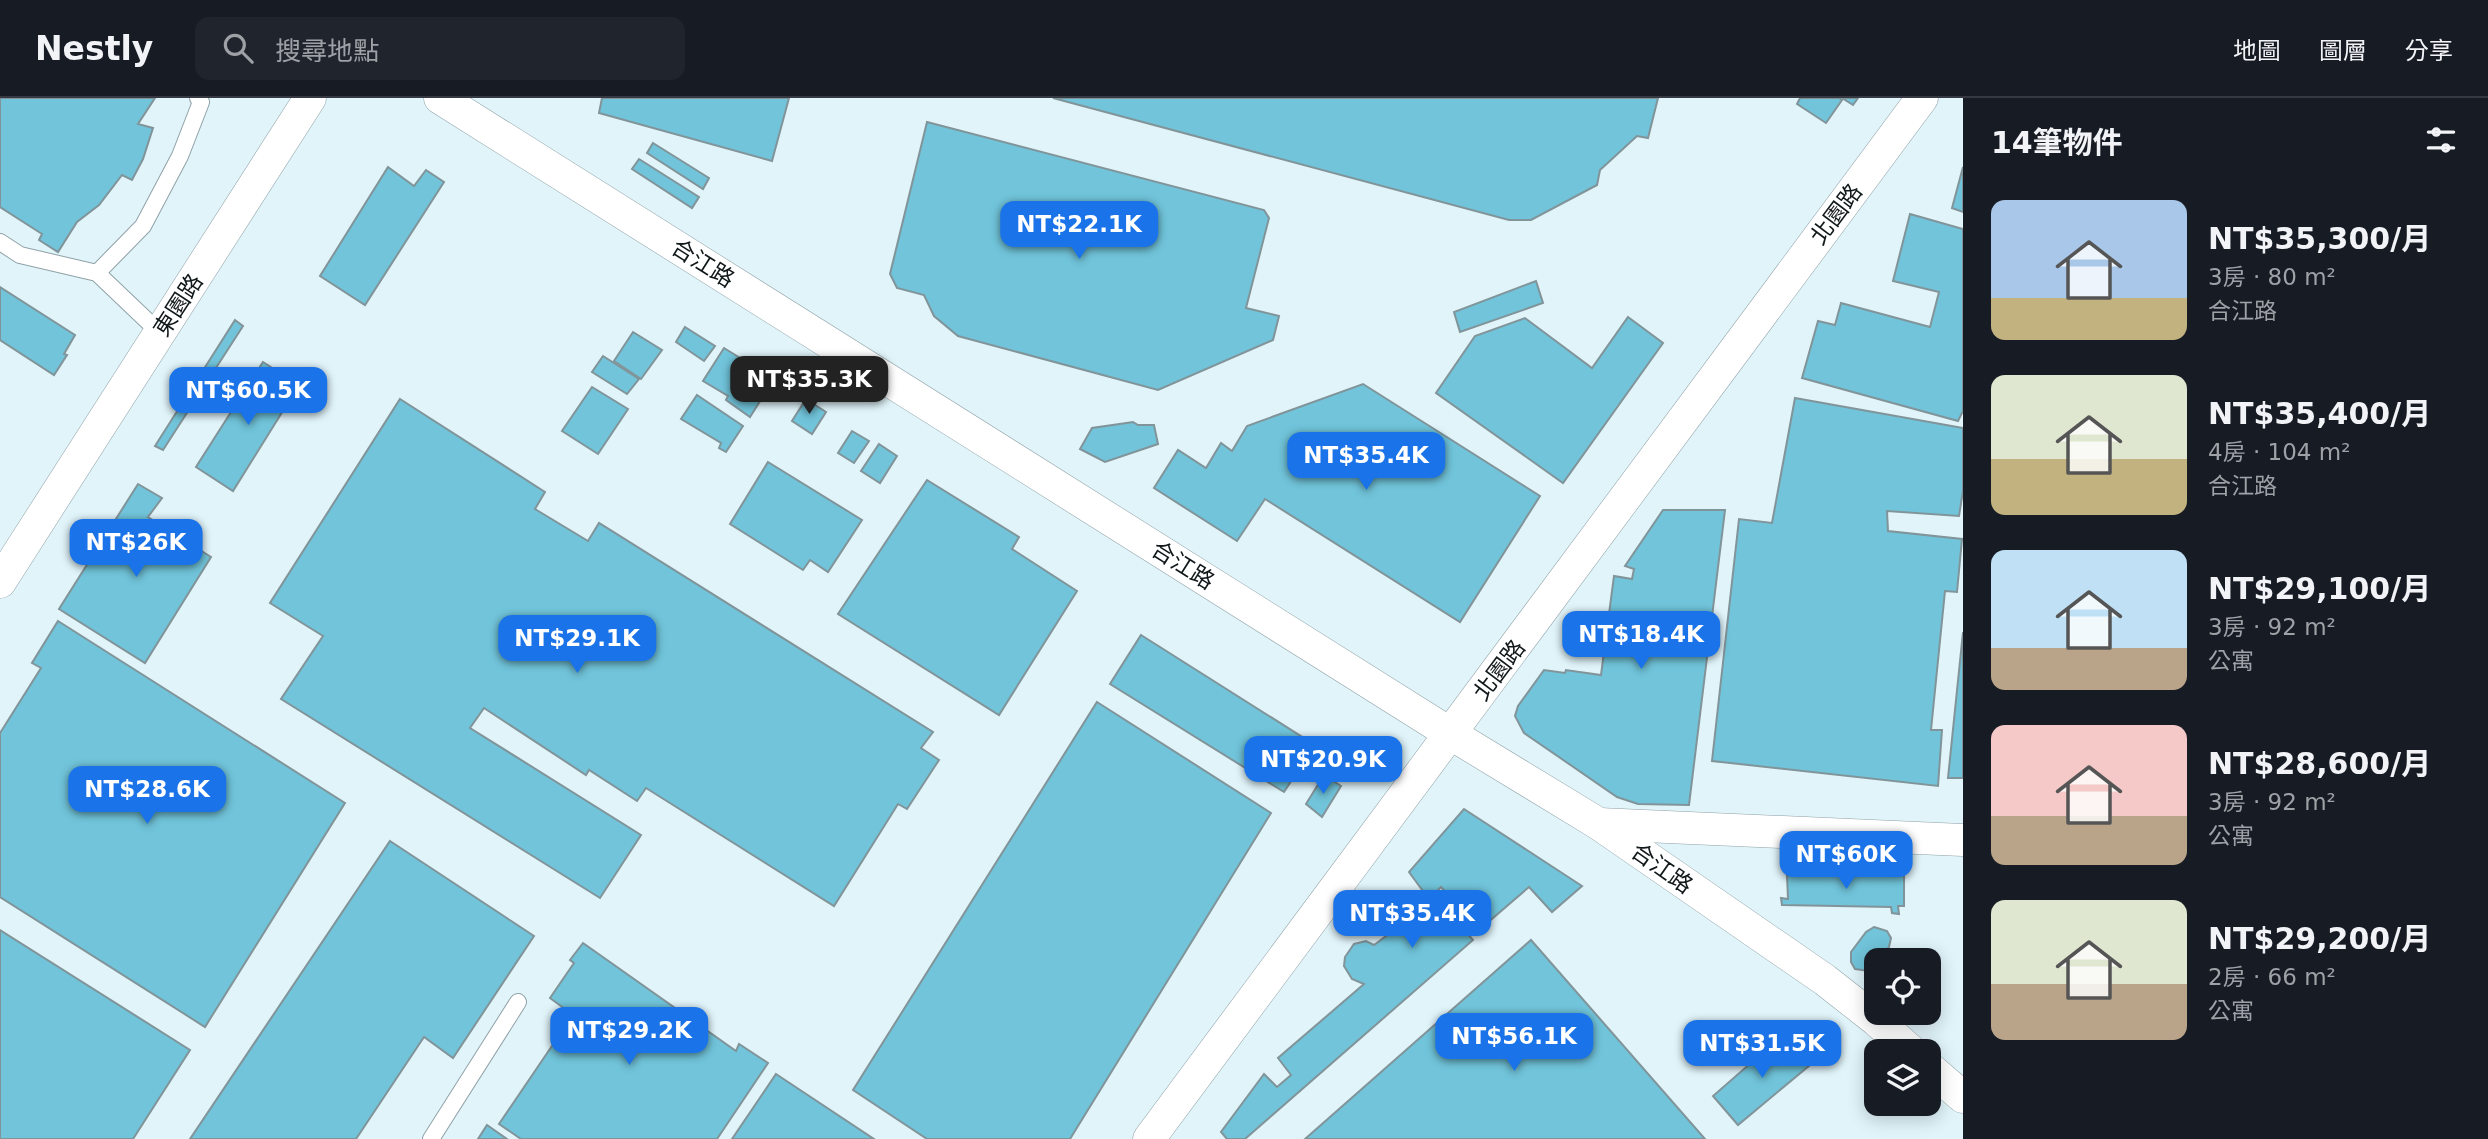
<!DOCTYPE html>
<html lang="zh-TW">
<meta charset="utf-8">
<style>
:root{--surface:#171b24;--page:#20242c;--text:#f1f3f6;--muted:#9ea1a6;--line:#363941;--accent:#1a73e8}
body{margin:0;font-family:"DejaVu Sans","Noto Sans TC",sans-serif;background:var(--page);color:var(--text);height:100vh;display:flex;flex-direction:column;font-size:26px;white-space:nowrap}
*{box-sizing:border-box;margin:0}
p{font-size:23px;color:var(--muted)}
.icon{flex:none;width:38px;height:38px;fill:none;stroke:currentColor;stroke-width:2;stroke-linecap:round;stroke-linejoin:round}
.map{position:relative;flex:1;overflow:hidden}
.side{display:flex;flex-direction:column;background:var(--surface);width:525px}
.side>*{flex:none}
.buttons{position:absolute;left:1864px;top:850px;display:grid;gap:14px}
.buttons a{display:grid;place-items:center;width:77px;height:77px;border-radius:14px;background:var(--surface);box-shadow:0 4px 18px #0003;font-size:35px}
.price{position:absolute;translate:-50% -60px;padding:0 16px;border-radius:14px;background:var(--accent);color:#fff;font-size:23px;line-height:46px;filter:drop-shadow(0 2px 4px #0008)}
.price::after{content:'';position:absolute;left:50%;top:42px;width:21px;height:16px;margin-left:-10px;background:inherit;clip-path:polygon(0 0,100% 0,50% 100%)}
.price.current{background:#222;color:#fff}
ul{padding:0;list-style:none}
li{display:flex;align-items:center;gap:21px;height:175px;padding:0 28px}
li span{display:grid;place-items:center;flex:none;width:196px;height:140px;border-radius:14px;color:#555}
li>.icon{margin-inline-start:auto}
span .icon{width:84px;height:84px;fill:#fffc;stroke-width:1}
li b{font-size:30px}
h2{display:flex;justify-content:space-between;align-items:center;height:84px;padding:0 28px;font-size:30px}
header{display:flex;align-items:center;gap:42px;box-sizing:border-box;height:98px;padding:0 35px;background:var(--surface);border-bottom:2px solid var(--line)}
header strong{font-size:33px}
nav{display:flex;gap:38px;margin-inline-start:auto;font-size:24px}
.search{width:490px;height:63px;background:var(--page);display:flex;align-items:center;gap:18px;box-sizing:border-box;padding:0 24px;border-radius:14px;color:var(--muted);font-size:26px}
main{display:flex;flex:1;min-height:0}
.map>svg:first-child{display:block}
.building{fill:#71c4da;stroke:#819499;stroke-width:2}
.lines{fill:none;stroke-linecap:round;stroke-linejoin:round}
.lane-casing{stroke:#90a2a8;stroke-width:18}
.street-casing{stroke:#90a2a8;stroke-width:33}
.lane{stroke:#fff;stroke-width:16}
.street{stroke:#fff;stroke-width:32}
.labels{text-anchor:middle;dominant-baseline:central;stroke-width:5;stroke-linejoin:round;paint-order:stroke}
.street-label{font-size:23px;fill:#11181a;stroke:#fff}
</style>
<header>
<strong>Nestly</strong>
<div class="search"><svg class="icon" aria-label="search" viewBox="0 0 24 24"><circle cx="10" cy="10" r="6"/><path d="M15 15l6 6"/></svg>搜尋地點</div>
<nav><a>地圖</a><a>圖層</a><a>分享</a></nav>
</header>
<main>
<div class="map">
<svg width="1963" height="1041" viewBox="0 0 1963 1041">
<rect width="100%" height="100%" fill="#e0f4fa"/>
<g class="building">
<polygon points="0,0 155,0 138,26 153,30 143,61 132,82 122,77 99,107 77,124 58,154 39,142 42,136 0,109"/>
<polygon points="602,0 789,0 772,63 599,15"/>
<polygon points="1053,0 1658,0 1648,40 1637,38 1600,72 1597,87 1531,122 1509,122"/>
<polygon points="1800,0 1839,0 1842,2 1826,25 1797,6"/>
<polygon points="1842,0 1858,0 1853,7"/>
<polygon points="927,24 1264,112 1269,120 1246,210 1279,218 1273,242 1158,292 958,238 934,218 924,197 897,190 890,176"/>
<polygon points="653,45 709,80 703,91 647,55"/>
<polygon points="639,61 699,99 692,110 632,71"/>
<polygon points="388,69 414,88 426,72 444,84 365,207 320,178"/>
<polygon points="1963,69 1963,114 1952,110"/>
<polygon points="1910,116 1963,131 1963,313 1958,323 1802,280 1818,223 1835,227 1841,205 1930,229 1939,194 1893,183"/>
<polygon points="1536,183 1543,205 1460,234 1454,214"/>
<polygon points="0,189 75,237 64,256 67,257 54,277 0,242"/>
<polygon points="1628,219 1663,245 1563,385 1436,295 1475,238 1525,220 1592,270"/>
<polygon points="235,222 243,228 163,352 155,348"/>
<polygon points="685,229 715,248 704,263 676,244"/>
<polygon points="633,234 662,252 641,281 614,263"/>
<polygon points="724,250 774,281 750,319 726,302 728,298 703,283"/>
<polygon points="603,258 639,281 627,296 592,274"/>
<polygon points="263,264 299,287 233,393 196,369"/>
<polygon points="1363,286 1540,398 1460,524 1265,401 1237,443 1154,390 1178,352 1206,370 1221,345 1232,353 1247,328"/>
<polygon points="592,289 628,311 598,356 562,333"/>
<polygon points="697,297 743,328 726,354 719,350 721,345 681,321"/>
<polygon points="1795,300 1963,330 1963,393 1959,418 1887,413 1888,433 1962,441 1957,494 1945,493 1931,632 1942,632 1938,688 1712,663 1739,421 1772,425"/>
<polygon points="400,301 545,394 535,411 588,443 599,425 933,634 921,650 939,662 907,711 898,706 834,808 646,690 637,703 589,672 586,677 484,610 470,630 641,737 600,800 281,601 323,538 270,505"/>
<polygon points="806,301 826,314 812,336 792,323"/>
<polygon points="1133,324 1138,327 1154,327 1158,346 1105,364 1080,351 1092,330"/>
<polygon points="852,333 869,343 854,365 838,355"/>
<polygon points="879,346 897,358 880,385 861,373"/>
<polygon points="768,364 862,422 828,474 810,462 803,472 730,426"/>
<polygon points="927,382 1019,439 1012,451 1077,493 999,617 838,516"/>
<polygon points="138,386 162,400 148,419 211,459 145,565 59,511"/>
<polygon points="1663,412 1725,412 1689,707 1638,706 1617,699 1524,635 1515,618 1518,608 1544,572 1565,575 1566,572 1601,577 1614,478 1632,481 1634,471 1625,468"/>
<polygon points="58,523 345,705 205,929 0,799 0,635 41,570 32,565"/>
<polygon points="1963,534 1963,680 1948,680"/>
<polygon points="1141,537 1315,647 1284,694 1110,586"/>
<polygon points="1097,604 1271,715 1070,1041 927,1041 853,992"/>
<polygon points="1324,677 1341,688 1322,719 1306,706"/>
<polygon points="1464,711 1582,788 1552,814 1529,789 1479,832 1441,789 1433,797 1473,842 1245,1041 1227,1041 1221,1034 1264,976 1277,989 1291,977 1278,960 1364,886 1352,881 1344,868 1345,859 1354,846 1366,843 1374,847 1431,804 1409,774"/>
<polygon points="390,743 534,838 453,960 424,939 356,1041 190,1041"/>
<polygon points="1787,777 1904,777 1904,808 1898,808 1899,816 1892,815 1891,809 1782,807 1781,800 1788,801"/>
<polygon points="1874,829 1887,833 1891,840 1889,849 1869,873 1855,871 1851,864 1851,854 1866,834"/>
<polygon points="0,832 190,952 133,1041 0,1041"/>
<polygon points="1531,842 1705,1041 1305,1041"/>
<polygon points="583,845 736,953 739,946 768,965 717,1041 521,1041 499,1026 573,917 550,900 574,865 570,862"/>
<polygon points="1784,936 1810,967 1738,1027 1713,998"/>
<polygon points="776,976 874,1041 732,1041"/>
<polygon points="487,1027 507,1041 478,1041"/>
</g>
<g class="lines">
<g class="lane-casing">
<g id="lane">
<polyline points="0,144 20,157 97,175 160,235"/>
<polyline points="97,175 143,128 180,58 201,4 198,0"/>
<polyline points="431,1041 518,904"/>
</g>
</g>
<g class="street-casing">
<g id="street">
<polyline points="440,0 1451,636 1599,726 1825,882 1876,922 1912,954"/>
<polyline points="0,484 310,0"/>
<polyline points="1599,726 1963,742"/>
<polyline points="1928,969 1963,999"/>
<polyline points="1149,1041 1922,0"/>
</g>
</g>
<use href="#lane" class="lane"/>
<use href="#street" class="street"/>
</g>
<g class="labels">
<g class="street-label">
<text transform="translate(1836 116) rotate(-53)">北園路</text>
<text transform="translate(703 165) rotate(32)">合江路</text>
<text transform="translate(178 207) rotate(-57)">東園路</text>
<text transform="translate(1183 467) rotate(32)">合江路</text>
<text transform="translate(1499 572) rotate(-53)">北園路</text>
<text transform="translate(1662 770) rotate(35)">合江路</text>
</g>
</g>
</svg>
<div class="buttons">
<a><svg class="icon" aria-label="locate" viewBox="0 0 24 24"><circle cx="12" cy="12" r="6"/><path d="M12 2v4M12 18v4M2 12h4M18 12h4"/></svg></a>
<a><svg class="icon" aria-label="layers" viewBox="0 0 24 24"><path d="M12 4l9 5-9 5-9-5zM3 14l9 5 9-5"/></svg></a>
</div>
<b class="price" style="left:1079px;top:163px">NT$22.1K</b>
<b class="price current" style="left:809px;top:318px">NT$35.3K</b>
<b class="price" style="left:248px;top:329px">NT$60.5K</b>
<b class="price" style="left:1366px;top:394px">NT$35.4K</b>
<b class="price" style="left:136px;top:481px">NT$26K</b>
<b class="price" style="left:1641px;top:573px">NT$18.4K</b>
<b class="price" style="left:577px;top:577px">NT$29.1K</b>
<b class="price" style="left:1323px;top:698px">NT$20.9K</b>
<b class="price" style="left:147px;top:728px">NT$28.6K</b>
<b class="price" style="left:1846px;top:793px">NT$60K</b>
<b class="price" style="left:1412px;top:852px">NT$35.4K</b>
<b class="price" style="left:629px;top:969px">NT$29.2K</b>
<b class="price" style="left:1514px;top:975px">NT$56.1K</b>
<b class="price" style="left:1762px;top:982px">NT$31.5K</b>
</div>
<section class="side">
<h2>14筆物件<svg class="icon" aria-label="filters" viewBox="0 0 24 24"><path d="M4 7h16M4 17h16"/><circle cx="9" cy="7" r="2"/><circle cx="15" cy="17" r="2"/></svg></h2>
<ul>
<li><span style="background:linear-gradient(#a9c7e8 70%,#c2b280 0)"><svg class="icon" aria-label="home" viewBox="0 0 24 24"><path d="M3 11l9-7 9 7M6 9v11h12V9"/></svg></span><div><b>NT$35,300/月</b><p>3房 · 80 m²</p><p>合江路</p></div></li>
<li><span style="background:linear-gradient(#dfe7d0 60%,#c2b280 0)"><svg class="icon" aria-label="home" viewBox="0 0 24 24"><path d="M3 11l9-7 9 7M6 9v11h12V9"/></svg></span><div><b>NT$35,400/月</b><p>4房 · 104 m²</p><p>合江路</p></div></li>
<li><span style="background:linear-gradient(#bfe0f5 70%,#b9a48a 0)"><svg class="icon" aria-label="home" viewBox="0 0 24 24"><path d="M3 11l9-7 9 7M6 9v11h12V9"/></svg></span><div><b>NT$29,100/月</b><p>3房 · 92 m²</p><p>公寓</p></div></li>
<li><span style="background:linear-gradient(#f6c9c9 65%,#b9a48a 0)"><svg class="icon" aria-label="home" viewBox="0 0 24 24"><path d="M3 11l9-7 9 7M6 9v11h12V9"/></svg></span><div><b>NT$28,600/月</b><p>3房 · 92 m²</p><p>公寓</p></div></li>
<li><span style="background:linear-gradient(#dfe7d0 60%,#b9a48a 0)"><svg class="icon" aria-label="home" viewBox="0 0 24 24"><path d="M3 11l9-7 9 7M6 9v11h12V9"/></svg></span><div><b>NT$29,200/月</b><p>2房 · 66 m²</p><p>公寓</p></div></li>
</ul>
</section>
</main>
